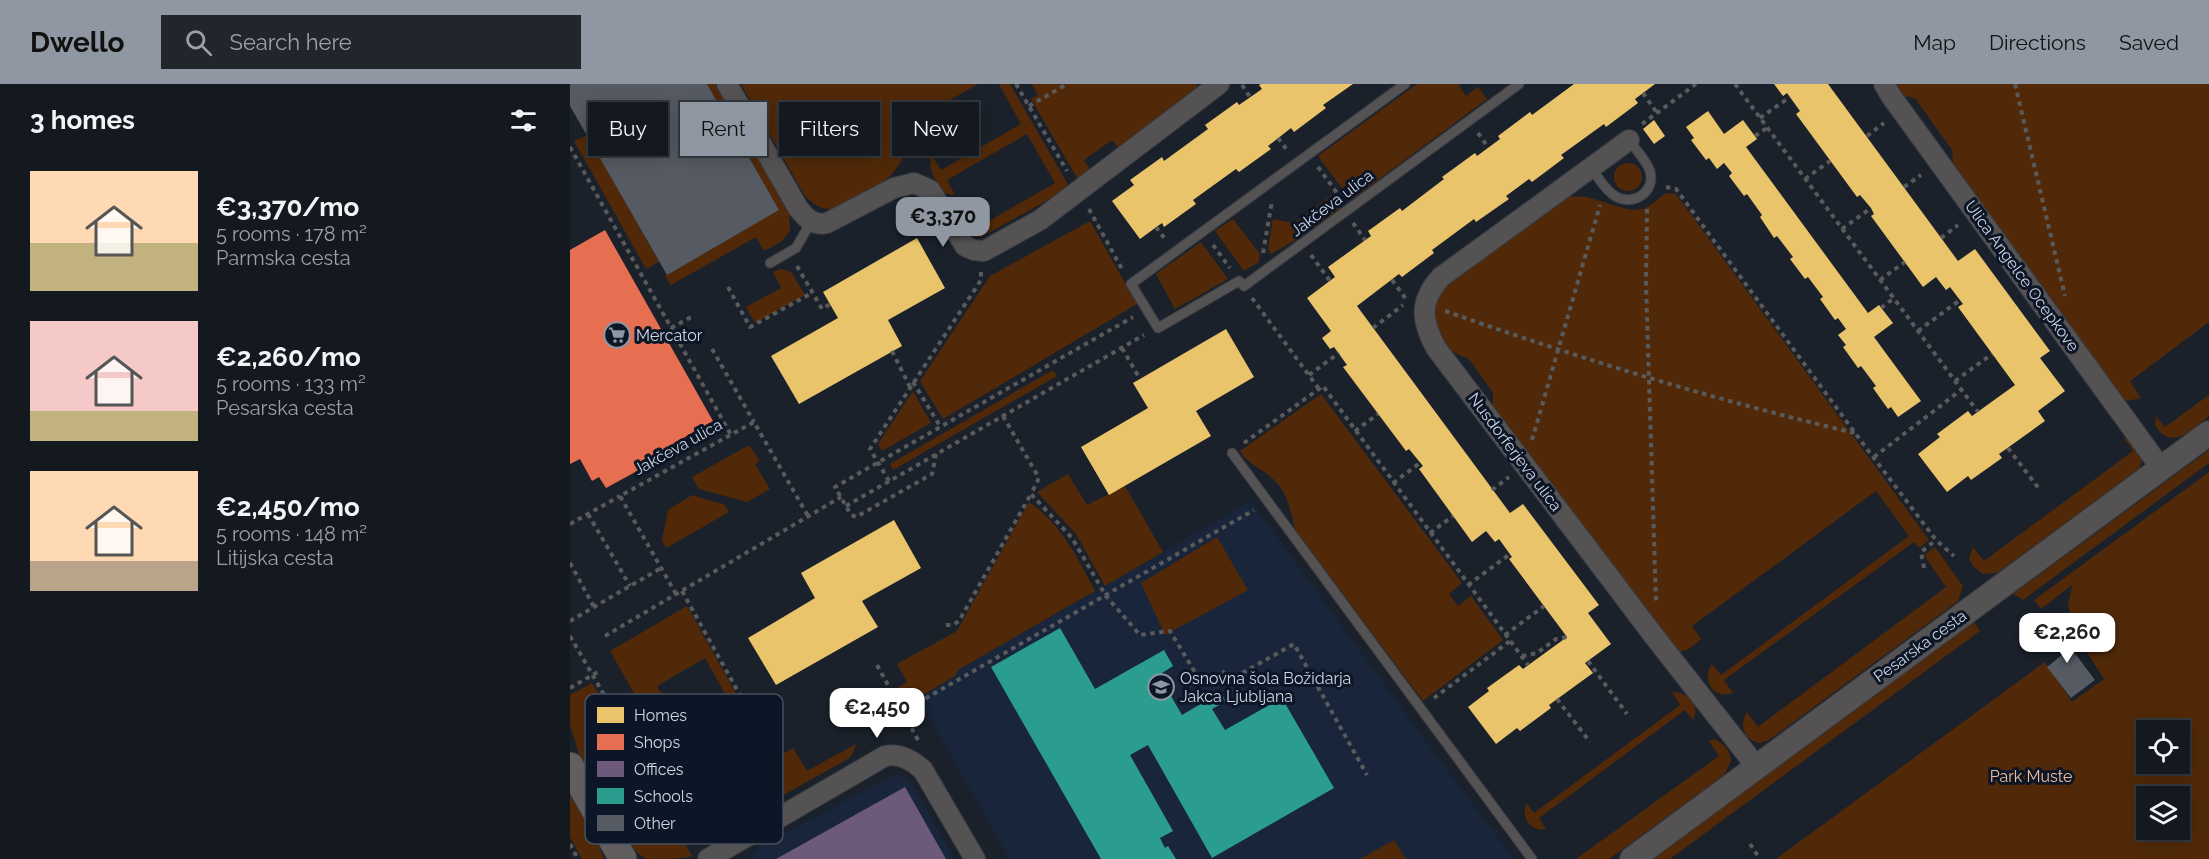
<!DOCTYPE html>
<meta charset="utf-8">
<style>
:root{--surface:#141920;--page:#21262d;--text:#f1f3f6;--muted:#9da0a5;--line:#33383e;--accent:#8f97a2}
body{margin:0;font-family:Raleway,sans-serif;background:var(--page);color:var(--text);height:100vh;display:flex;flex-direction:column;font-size:22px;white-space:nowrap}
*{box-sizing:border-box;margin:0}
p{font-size:20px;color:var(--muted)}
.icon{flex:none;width:33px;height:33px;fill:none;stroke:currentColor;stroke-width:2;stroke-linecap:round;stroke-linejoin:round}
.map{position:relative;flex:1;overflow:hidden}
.drawer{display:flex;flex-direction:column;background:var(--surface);width:570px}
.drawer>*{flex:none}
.guide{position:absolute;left:18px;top:18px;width:570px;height:54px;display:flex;gap:12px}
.controls{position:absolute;left:1566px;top:636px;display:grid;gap:12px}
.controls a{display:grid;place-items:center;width:54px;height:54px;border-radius:0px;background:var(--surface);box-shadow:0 3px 15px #0003,0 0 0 2px var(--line);font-size:30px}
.price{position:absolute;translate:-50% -51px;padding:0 14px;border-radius:12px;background:#fff;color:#222;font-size:20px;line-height:39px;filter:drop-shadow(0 2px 3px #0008)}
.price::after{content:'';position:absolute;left:50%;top:36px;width:18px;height:14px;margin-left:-9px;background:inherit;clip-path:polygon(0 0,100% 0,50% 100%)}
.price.selected{background:var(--accent);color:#111}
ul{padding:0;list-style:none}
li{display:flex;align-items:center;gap:18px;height:150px;padding:0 30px}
li span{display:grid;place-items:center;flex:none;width:168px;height:120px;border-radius:0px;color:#555}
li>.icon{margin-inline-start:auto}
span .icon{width:72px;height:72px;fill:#fffc;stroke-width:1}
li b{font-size:26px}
h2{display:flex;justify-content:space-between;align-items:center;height:72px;padding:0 30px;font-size:26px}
.chip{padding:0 21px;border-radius:0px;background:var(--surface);box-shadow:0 3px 15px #0003,0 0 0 2px var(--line);font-size:21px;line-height:54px}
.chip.selected{background:var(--accent);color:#111}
header{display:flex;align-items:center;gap:36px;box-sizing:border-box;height:84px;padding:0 30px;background:var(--accent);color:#111}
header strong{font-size:28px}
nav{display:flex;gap:33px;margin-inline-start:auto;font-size:21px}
.search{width:420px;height:54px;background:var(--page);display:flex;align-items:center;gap:15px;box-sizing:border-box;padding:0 21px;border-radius:0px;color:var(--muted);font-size:22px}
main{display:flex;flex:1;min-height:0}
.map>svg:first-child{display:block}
.built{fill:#19253b}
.green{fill:#512908;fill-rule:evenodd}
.homes{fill:#e9c46a}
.shops{fill:#e76f51}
.offices{fill:#6d597a}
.schools{fill:#2a9d8f}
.building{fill:#555a63}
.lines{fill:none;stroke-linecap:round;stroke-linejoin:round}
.service-casing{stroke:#363b43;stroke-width:11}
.minor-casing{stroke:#363b43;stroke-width:22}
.tertiary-casing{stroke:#363b43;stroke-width:26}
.secondary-casing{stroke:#363b43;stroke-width:29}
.path{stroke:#595a5b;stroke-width:4;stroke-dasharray:4.5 4.5;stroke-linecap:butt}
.service{stroke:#545252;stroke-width:9}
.minor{stroke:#545252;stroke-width:20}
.tertiary{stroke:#545252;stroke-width:24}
.secondary{stroke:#615e5d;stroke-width:27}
.labels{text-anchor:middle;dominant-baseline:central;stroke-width:6;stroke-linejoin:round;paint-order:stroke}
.street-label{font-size:16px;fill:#ced6e2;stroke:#0c1627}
.poi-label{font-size:16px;fill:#ced6e2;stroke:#0c1627;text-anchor:start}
.park-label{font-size:16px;fill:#f3bc99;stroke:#0c1627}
.key{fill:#0c1627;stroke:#46505f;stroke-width:1.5}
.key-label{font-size:16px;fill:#ced6e2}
</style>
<header>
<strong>Dwello</strong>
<div class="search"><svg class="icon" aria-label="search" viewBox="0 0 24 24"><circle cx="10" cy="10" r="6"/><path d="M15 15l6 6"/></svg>Search here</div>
<nav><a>Map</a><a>Directions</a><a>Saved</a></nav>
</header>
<main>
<section class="drawer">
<h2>3 homes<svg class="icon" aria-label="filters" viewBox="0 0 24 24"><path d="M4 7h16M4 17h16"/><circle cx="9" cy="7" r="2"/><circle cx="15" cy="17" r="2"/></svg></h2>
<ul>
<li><span style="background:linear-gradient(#ffd9b3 60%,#c2b280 0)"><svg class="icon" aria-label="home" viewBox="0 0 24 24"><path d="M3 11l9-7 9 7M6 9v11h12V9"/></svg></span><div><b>€3,370/mo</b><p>5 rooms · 178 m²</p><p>Parmska cesta</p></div></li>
<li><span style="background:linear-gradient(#f6c9c9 75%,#c2b280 0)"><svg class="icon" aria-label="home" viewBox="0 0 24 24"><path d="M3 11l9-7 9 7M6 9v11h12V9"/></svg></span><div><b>€2,260/mo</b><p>5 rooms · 133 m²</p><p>Pesarska cesta</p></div></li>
<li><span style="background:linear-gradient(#ffd9b3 75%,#b9a48a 0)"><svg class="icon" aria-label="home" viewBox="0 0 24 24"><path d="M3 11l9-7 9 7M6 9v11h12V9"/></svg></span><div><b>€2,450/mo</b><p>5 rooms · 148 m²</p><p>Litijska cesta</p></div></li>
</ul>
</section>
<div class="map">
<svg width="1639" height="775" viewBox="0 0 1639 775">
<rect width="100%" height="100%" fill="#1b212b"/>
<g class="built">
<polygon points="681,417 871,678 944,775 440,775 348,614 385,592 388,586"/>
<polygon points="323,691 333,692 339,696 385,775 180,775 183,773 183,767"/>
</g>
<g class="green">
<polygon points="137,0 145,0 219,130 220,147 211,158 194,167 186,153 101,201 95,192 209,126"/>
<path d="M171,0H408L343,37L351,52C337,63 332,80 320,92C311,102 272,126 259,125C249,124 242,119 235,112Z"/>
<path d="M429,0H440L500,104L411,153L401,152L395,148L394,138L396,132L405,145L485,99L457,50L377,96L385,111L374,109C367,97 356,85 362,71L371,86L451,40Z"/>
<polygon points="462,0 627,0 625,8 550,66 542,56 514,76 522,88 509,97 461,15 468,11"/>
<polygon points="847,0 890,0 889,2 896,12 908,3 917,15 781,116 748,72"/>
<polygon points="1320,0 1639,0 1639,238 1560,297 1571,314 1557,317 1548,311 1384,89 1382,66 1345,14 1327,11"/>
<polygon points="17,51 89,178 76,185 4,57"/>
<circle cx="1058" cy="93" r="14"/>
<path d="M1096,109L1106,110L1359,456L1349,464L1344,458L1154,596L1163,609C1143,616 1131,595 1142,580L1151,591L1339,452L1306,407L1122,542L1131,555C1123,562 1116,570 1104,567L923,327V309L899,275L876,265L866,247L863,227L870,205L993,114C1023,106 1047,130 1072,125C1080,123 1089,114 1096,109Z"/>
<polygon points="762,111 771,124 729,154 701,170 698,164 703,135 724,139"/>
<polygon points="663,135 690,170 689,178 674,187 645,147"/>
<polygon points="520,137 567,220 373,335 350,297 420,192"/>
<polygon points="631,158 658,195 605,225 586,190"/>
<polygon points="211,185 221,188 235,211 185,239 176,223 211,204 203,188"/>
<polygon points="483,286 487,292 323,386 320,380"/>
<polygon points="343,307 361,339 312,367 308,360"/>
<path d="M751,310L892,499L879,510L888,522L901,512L933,556L853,617L726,447C720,428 719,409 703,395C691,383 679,382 670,367Z"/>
<path d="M1639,311V332C1621,346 1602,368 1585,341L1586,332L1595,343Z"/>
<polygon points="1554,354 1561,354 1574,373 1569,385 1427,489 1413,490 1403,482 1399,475 1403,463 1414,477 1563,367"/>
<polygon points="179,361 190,377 185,380 200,405 177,418 129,405 122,393"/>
<polygon points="1639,366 1639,379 1453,516 1443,510"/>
<path d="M1639,388V775H1206L1475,578L1502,618L1534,595L1508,554L1498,522L1502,501L1471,525L1464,516ZM1576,646H1610V680H1576ZM1576,712H1610V746H1576Z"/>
<polygon points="498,390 517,421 555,402 593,468 535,502 506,450 467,408"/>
<polygon points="122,411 155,421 159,428 96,464 92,456 98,426"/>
<path d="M459,418C491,440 508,474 525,507L388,586L385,592L334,622L324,606L337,598L327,580L387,547Z"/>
<polygon points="647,453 678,506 595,551 571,499"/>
<path d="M1365,463L1393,502L1388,517L1199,656L1189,659C1173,655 1169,641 1177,628L1188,643L1376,503L1354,471Z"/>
<polygon points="117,522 183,640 166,649 162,650 157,646 171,638 135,574 87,602 155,721 204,695 196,679 223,664 237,687 286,660 282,671 278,675 135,755 73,646 82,641 40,567"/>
<polygon points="1404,538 1410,547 1100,775 1082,775"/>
<path d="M22,599L122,772C113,775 88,775 78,775C70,773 64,765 59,759L9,670L0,641V611Z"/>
<path d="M1102,608C1118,608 1131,620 1123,636L1115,626L969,734L976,745C960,748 951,734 956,719L964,729L1110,621Z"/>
<path d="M1145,655C1155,661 1159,665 1161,677L1154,691L1039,775H1006L1149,672L1139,657Z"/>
<polygon points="0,708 24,751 34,775 12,775 0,753"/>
<polygon points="824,756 836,775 790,775"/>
</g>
<g class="homes">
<polygon points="691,0 783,0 753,21 756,24 724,48 721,44 698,62 701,65 669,88 666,85 623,116 626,120 594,143 592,139 570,155 542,117 564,101 560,96 592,73 594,77 638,45 635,41 667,18 669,21 692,5 689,1"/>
<polygon points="1004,0 1085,0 1065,15 1068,19 1036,43 1034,40 991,71 994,74 962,98 959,95 936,112 939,115 906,138 904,135 862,166 864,169 832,193 829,190 787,222 940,429 953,420 1029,521 1018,529 1041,560 1015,579 1023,589 979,621 981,624 950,647 947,644 926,660 898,623 919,607 917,604 949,581 953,585 997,553 939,475 942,473 929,455 925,458 916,447 902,458 849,385 853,382 839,365 836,367 773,283 777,281 764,263 760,265 752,254 761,247 737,214 765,193 758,183 801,152 798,147 830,124 832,127 874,95 872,93 905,69 907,72 930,55 928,52 960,28 962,31"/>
<polygon points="1204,0 1258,0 1388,177 1405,165 1480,267 1470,274 1495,307 1468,327 1475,337 1429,370 1432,374 1401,396 1398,392 1377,408 1348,370 1370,353 1367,350 1398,327 1402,332 1445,301 1388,223 1393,220 1380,203 1376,206 1366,193 1353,203 1301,132 1304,130 1301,124 1290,111 1287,113 1226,30 1230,27 1217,9 1213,12"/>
<polygon points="1138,27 1154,50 1173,36 1187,55 1176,63 1298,229 1309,221 1323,239 1304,253 1351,317 1328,333 1321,323 1318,325 1303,304 1306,302 1291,282 1288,284 1273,263 1276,261 1268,251 1276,245 1268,234 1265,236 1250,215 1253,213 1238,193 1235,195 1220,175 1223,173 1207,152 1204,154 1190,133 1192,131 1177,110 1174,112 1159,92 1162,89 1154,79 1147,85 1139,74 1136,76 1121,56 1124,54 1116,43"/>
<polygon points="1084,36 1095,52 1084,60 1073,45"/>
<polygon points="347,154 375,204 318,236 332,262 229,320 201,272 268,234 253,208"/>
<polygon points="656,245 684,293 626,327 641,352 539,411 511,363 578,324 563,299"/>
<polygon points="324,436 351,484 292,517 308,543 206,601 178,554 245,514 231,489"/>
</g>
<polygon class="shops" points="35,146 143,337 66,381 69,386 36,404 29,393 22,397 10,375 0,380 0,166"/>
<polygon class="offices" points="335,703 376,775 206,775"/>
<polygon class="schools" points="490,544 525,605 594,566 603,582 589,591 612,631 651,608 656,617 642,625 655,646 712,614 764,704 642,774 578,661 560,671 603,747 590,754 595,764 598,762 606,775 531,775 421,583"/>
<g class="building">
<polygon points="0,0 137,0 209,126 97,191 0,22"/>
<polygon points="1478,534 1525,596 1501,614 1477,583 1493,570 1470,541"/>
</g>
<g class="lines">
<g class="service-casing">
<g id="service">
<polyline points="835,0 561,200 588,244 669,197 674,202 949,0"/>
<path d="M1021,84C1028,93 1035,106 1045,112C1063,123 1086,108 1080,87C1076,76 1066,66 1059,56"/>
<polyline points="200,179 226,164 241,138"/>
<polyline points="662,369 962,775"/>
</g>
</g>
<g class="minor-casing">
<g id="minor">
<path d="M157,0L228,124C236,134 243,142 257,139L324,104L344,99L360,106L395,162L404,166L414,167L470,136L649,0"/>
<polyline points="1314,0 1321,12 1591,384"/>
<path d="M1059,56L871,193C849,217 851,236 866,264L1087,556L1186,682"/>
<path d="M138,775L315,672C329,669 343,677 353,686L405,775"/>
</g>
</g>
<g class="tertiary-casing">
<polyline id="tertiary" points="1062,775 1639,349"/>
</g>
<g class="secondary-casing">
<polyline id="secondary" points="0,682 53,775"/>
</g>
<g class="path">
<polyline points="446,0 497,87"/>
<polyline points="1165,0 1408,328"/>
<polyline points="1445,0 1495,212"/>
<polyline points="672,1 680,13"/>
<polyline points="1073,9 1087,29"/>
<polyline points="459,22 497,0"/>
<polyline points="1190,34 1220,13"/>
<polyline points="1072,40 1126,0"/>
<polyline points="908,49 918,63"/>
<polyline points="1185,52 1197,44"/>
<polyline points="1297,52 1314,39"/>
<polyline points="708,54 717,66"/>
<polyline points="0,63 161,351"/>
<polyline points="748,83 770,113"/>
<polyline points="1235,95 1260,77"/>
<polyline points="1096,103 1106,105 1285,349 1366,456 1384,472"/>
<polyline points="1334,103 1351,91"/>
<polyline points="519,125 553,187"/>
<polyline points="1077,125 1076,200 1086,519"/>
<polyline points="783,139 795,156"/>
<polyline points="586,143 595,155"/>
<polyline points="1272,145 1301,124"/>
<polyline points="1371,154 1388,141"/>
<polyline points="643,161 660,184"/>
<polyline points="693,169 702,117"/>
<polyline points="741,171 760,197"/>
<polyline points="227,182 252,225 260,220"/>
<polyline points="822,196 836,215"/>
<polyline points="1310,196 1335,178"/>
<polyline points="158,203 180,243 242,209"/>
<polyline points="682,214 749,305"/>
<polyline points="1311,224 1324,214"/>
<path d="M875,227C1012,275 1144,316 1285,349"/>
<polyline points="101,244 123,232"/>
<polyline points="803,244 833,221"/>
<polyline points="1348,247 1390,216"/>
<polyline points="552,264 570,295"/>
<polyline points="142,265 184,338"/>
<polyline points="322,267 340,303"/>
<polyline points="739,291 769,269"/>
<polyline points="1385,297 1422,270"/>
<polyline points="343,298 370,342"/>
<polyline points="433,332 469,394 461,410 502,454 536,512 570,551 600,547 626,590 643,594 653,588 658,597 724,560 797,691"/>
<polyline points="785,347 808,330"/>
<polyline points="962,356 1030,121"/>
<polyline points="674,359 753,302 958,581"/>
<polyline points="1438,364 1470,406"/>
<polyline points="366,370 362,390 286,433 281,431 265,403 563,233"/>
<polyline points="1304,373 1391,306"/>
<polyline points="319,397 300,365 411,196 411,187"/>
<polyline points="823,399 850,379"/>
<polyline points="922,406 939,393"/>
<polyline points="276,422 574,251"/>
<polyline points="18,430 60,502"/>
<polyline points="0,440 50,412"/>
<polyline points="860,449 883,432"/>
<polyline points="0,479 24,523"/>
<polyline points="1354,484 1351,468 1366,456"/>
<polyline points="898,501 940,470"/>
<polyline points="112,507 190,647"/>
<polyline points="106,510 50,412 184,338 238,432"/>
<polyline points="0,537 91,484"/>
<polyline points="376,541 383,541 389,537 461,410"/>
<polyline points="935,551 974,522"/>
<polyline points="0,552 121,761"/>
<polyline points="35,552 271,413"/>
<polyline points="952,572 967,569 986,555 997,553"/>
<polyline points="1018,577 1057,630"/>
<polyline points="307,581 348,656"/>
<polyline points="0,604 31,586"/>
<polyline points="864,614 940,557"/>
<polyline points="987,615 1020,658"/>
<polyline points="332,628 684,426"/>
<polyline points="0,760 8,775"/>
<polyline points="1180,760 1190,775"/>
</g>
<use href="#service" class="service"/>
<use href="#minor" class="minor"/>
<use href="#tertiary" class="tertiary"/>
<use href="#secondary" class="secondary"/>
</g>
<defs>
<g id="supermarket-ring" transform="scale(1.35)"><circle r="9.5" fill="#0c1627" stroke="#8f97a2" stroke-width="1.5"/><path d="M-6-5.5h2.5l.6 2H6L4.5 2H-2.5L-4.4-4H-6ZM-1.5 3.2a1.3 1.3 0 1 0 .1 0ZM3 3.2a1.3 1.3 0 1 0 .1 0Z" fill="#8f97a2"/></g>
<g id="school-ring" transform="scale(1.35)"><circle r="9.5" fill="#0c1627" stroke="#8f97a2" stroke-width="1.5"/><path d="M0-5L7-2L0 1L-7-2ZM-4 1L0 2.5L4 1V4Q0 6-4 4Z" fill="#8f97a2"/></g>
</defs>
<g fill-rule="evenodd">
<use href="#supermarket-ring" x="47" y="251"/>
<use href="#school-ring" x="591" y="603"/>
</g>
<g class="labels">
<g class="street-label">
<text transform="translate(762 119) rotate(-37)">Jakčeva ulica</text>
<text transform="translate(1452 192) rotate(54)">Ulica Angelce Ocepkove</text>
<text transform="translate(108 363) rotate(-29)">Jakčeva ulica</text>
<text transform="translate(945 368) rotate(53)">Nusdorferjeva ulica</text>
<text transform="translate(1350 562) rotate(-36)">Pesarska cesta</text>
</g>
<g class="poi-label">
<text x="66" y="251">Mercator</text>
<text x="610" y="594">Osnovna šola Božidarja<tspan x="610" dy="18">Jakca Ljubljana</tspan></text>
</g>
<g class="park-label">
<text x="1461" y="692">Park Muste</text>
</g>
</g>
<rect x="15" y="610" width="198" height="150" rx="9" class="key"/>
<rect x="27" y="623" width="27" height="16" fill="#e9c46a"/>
<rect x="27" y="650" width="27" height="16" fill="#e76f51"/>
<rect x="27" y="677" width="27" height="16" fill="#6d597a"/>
<rect x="27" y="704" width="27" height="16" fill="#2a9d8f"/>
<rect x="27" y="731" width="27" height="16" fill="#555a63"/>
<g class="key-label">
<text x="64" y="637">Homes</text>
<text x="64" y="664">Shops</text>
<text x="64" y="691">Offices</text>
<text x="64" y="718">Schools</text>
<text x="64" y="745">Other</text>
</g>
</svg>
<div class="controls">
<a><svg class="icon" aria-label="locate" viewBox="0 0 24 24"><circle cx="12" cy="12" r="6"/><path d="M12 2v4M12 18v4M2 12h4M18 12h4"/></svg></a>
<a><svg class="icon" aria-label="layers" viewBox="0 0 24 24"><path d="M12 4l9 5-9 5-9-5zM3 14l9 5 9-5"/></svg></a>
</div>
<b class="price selected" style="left:373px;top:164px">€3,370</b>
<b class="price" style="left:1497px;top:580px">€2,260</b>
<b class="price" style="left:307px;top:655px">€2,450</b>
<div class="guide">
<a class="chip">Buy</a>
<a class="chip selected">Rent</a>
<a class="chip">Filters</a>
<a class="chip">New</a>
</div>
</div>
</main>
